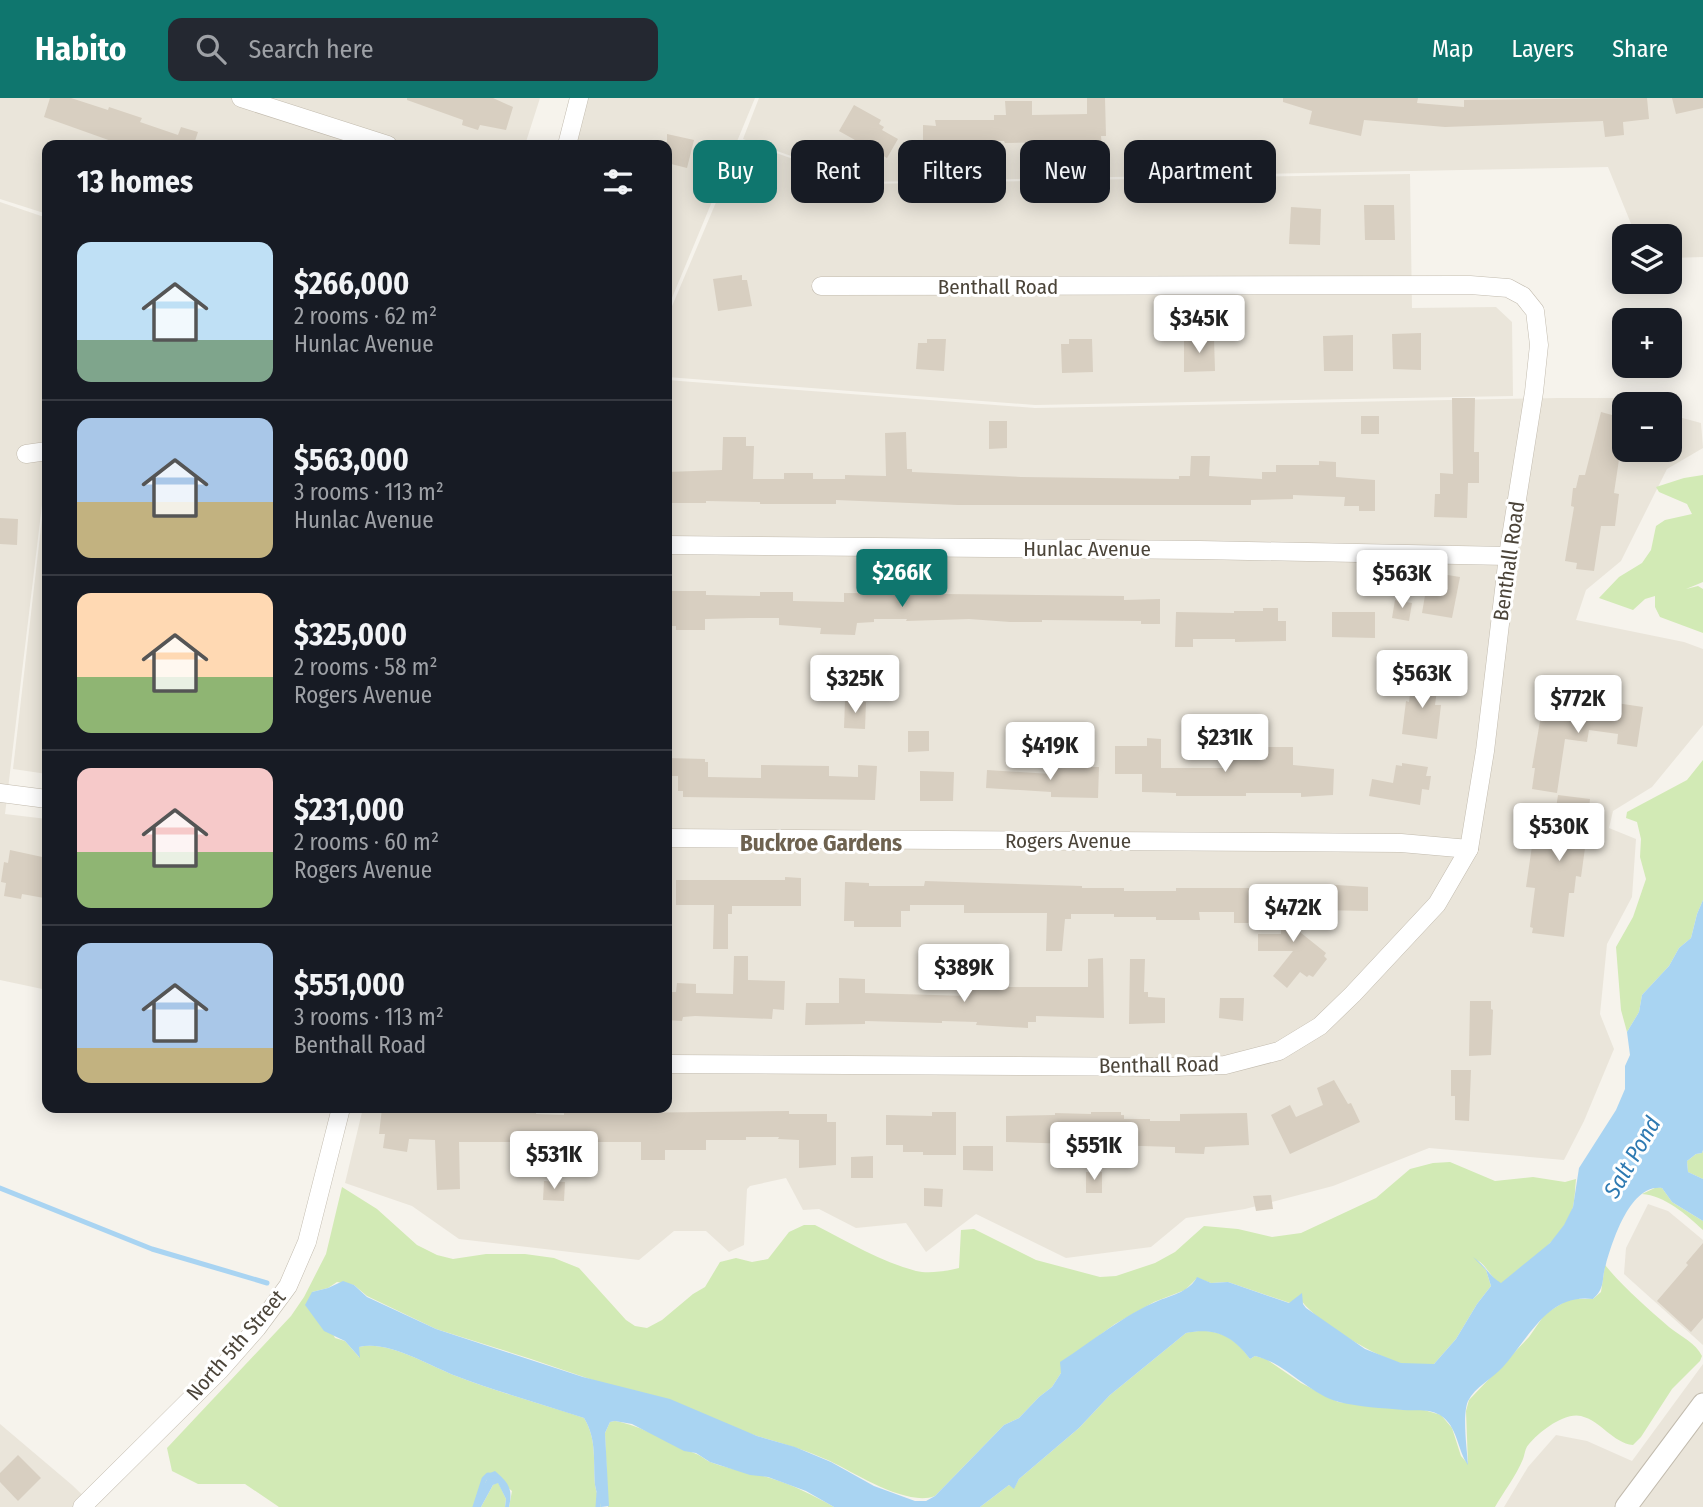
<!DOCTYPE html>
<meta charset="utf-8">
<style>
:root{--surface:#171b24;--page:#242831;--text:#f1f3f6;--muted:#9ea1a6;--line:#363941;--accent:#0f766e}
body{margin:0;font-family:"Fira Sans Condensed",sans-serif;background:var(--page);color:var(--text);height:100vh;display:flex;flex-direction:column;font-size:26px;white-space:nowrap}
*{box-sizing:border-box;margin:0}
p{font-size:23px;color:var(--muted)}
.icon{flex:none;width:38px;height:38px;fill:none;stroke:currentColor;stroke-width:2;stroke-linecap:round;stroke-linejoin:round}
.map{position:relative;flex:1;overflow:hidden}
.sheet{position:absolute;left:42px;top:42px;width:630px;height:973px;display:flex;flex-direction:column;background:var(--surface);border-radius:14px;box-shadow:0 4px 18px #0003}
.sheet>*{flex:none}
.banner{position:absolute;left:693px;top:42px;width:665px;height:63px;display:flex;gap:14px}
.controls{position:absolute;left:1612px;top:126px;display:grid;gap:14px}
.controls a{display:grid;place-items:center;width:70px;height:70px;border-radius:14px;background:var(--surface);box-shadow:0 4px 18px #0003;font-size:35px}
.price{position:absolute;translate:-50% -60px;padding:0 16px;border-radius:7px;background:#fff;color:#222;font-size:23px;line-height:46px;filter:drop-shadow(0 2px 4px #0008)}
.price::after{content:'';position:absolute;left:50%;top:42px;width:21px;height:16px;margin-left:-10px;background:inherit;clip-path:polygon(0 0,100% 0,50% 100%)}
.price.active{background:var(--accent);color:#fff}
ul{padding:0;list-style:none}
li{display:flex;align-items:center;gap:21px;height:175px;padding:0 35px}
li+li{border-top:2px solid var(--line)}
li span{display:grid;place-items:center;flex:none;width:196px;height:140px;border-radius:14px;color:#555}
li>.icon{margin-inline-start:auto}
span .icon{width:84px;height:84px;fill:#fffc;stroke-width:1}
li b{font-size:30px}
h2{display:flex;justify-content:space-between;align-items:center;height:84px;padding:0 35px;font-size:30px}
.pill{padding:0 24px;border-radius:14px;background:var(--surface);box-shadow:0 4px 18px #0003;font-size:24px;line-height:63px}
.pill.active{background:var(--accent);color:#fff}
header{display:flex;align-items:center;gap:42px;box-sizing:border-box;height:98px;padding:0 35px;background:var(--accent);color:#fff}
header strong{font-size:33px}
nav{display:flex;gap:38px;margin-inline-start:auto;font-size:24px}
.search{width:490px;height:63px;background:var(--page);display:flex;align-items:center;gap:18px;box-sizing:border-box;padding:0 24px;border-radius:14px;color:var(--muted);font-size:26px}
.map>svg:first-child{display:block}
.residential{fill:#eae5da}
.green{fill:#d2eab5}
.water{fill:#a9d4f2}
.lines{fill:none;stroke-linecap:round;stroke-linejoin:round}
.stream{stroke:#a9d4f2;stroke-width:5}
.building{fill:#d8cfc1}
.minor-casing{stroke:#c2bbae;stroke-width:19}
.tertiary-casing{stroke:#c2bbae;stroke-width:23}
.minor{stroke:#fff;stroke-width:18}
.tertiary{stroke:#fff;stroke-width:21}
.labels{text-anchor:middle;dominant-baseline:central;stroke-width:6;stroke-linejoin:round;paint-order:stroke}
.street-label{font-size:21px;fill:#4b4439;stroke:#fff}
.neighbourhood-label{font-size:23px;font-weight:bold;fill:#6e6250;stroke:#fff}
.water-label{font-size:23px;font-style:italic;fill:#2e7ab2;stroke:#fff}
</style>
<header>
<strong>Habito</strong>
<div class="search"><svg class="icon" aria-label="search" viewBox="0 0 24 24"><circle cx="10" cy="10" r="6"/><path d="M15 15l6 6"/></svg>Search here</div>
<nav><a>Map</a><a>Layers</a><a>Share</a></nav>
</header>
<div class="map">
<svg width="1703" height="1409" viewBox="0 0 1703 1409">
<rect width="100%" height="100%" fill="#f6f3ec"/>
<g class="residential">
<polygon points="0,0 540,0 525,47 47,47 47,116 0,101"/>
<polygon points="586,0 755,0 667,212 667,47 571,47"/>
<polygon points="759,0 1703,0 1703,159 1670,160 1670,138 1636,138 1608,69 865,84 743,41"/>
<polygon points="742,43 864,86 1410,76 1412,210 1496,209 1512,224 1513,298 1035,307 667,279 667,220"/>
<polygon points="0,104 47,120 47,365 5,716 47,721 47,892 0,882"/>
<polygon points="667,282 1035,310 1558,300 1665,300 1669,306 1624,306 1624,352 1670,352 1670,308 1675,318 1701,325 1703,350 1667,371 1621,463 1586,492 1576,522 1684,544 1703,551 1703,627 1652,689 1613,713 1609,730 1636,741 1632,799 1607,846 1600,916 1614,951 1584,1023 1564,1062 1429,1050 1333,1088 1245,1111 1186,1120 1151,1149 1066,1160 976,1116 926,1154 906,1125 856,1130 819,1111 803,1112 786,1080 750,1088 747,1091 744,1147 729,1154 706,1133 674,1133 639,1162 459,1141 412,1108 345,1085 363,1010 667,1010"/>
<polygon points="47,377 47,676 13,671"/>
<polygon points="1648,1106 1668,1113 1703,1142 1703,1247 1624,1176 1626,1150"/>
<polygon points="1703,1266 1703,1409 1504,1409 1528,1369 1556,1337 1587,1343 1632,1363"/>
<polygon points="0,1326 72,1387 95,1409 0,1409"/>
</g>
<g class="green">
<polygon points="1703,377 1703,484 1686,491 1698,488 1703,491 1703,535 1660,519 1655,509 1655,498 1645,501 1633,512 1599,500 1619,479 1642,465 1651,452 1656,428 1665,422 1692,416 1687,406 1659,394 1656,389 1684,380"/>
<polygon points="1703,662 1703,802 1697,816 1691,840 1679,850 1669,868 1642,897 1639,914 1627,934 1621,912 1616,849 1633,819 1646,781 1640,759 1641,741 1637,724 1626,720 1627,714 1687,682"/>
<polygon points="1703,1052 1703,1081 1688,1074 1687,1063 1696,1056 1702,1055"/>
<path d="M1450,1064L1495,1083L1533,1079L1565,1084L1576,1081C1575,1090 1575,1100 1573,1109C1563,1143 1526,1165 1501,1186C1490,1180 1488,1168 1477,1162L1486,1172L1491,1188L1477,1206L1456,1241L1434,1266C1423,1267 1411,1268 1400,1265C1375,1258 1312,1222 1299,1199L1290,1205L1228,1184L1211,1185L1197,1180L1185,1192L1154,1204L1115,1226L1093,1242L1061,1275L1052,1289L1039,1299L1019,1320L1004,1327L935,1398C907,1409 855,1375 830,1363C806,1352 782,1345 757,1338L531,1261L436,1231L367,1198L354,1187L337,1184L328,1190L312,1194L335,1240L345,1243L359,1259V1249C389,1242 429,1268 456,1278C497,1294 542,1306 584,1320C597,1341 593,1363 595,1387C596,1395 600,1402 601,1409H509L512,1393L490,1375L473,1409H279L245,1386H198L172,1373L167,1350L291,1218L304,1199L326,1156L342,1089L377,1111L417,1147L437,1157L453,1161L486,1156H525L554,1160L579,1170L626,1222L635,1228L647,1230L662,1222L693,1196L705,1189L720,1164L736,1160L752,1164L768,1161L789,1134L804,1127H815C847,1143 881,1164 916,1173C929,1176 947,1173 959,1170L961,1132L974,1131L1036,1162L1100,1179L1116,1178L1155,1165L1175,1154L1204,1128L1238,1131L1272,1139L1301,1135L1376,1100L1410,1071L1433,1065Z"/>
<path d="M1657,1089L1662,1090L1672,1104L1703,1123V1132C1687,1117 1664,1097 1642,1096Z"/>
<path d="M1605,1167C1624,1190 1646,1209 1669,1229C1680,1238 1696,1245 1702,1258L1700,1263L1672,1291L1641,1339L1633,1347C1613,1345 1601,1323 1581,1318C1564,1314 1539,1334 1529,1346C1525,1350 1525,1356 1523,1361C1516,1378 1504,1393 1495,1409H980L1009,1387L1014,1390L1019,1381L1079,1330L1110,1297L1186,1235C1215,1229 1233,1237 1250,1261L1255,1258L1266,1261L1301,1285L1338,1304L1407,1312H1424L1441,1317L1452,1330L1461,1358L1468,1366L1466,1313L1469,1302L1529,1239L1545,1216L1569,1201H1593L1601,1194Z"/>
<path d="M615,1323C644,1328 667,1345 694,1355C701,1357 706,1363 713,1365C732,1372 751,1374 770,1380C793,1387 813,1397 834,1409H608L605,1335L610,1324Z"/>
<polygon points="498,1384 506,1401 505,1409 481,1409 493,1387"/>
</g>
<g class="water">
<path d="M1703,802V1052L1702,1055L1696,1056L1687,1063L1688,1074L1703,1081V1123L1672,1104L1662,1090C1630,1086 1613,1142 1606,1166C1601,1181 1606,1189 1593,1201C1548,1195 1529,1240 1503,1269C1493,1280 1475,1289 1468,1303C1462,1317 1467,1351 1468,1367C1457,1352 1458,1328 1440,1317C1428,1310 1416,1313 1403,1312C1382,1310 1359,1309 1339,1304C1308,1296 1286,1265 1255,1258L1250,1261C1233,1238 1215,1229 1186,1235L1110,1297L1079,1330L1019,1381L1014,1391L1009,1387L980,1409H834L806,1393L768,1379L750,1377L710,1364L696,1355L684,1353L632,1326L615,1323L610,1324L605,1335L609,1408L601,1409C600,1402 596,1395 595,1387C593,1363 597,1341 584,1320C542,1306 498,1294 456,1278C429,1268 389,1242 359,1249L360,1260L345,1243L324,1233L305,1207L312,1194L328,1190L343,1183L354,1187L367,1199L436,1231L583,1279L670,1301L757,1338L795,1349L831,1364L874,1388L915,1403H926L935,1398L1004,1327L1019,1320L1039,1299L1052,1289L1061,1275L1060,1264C1093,1243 1123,1217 1160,1202C1173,1197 1190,1193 1197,1179L1211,1185L1228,1184L1289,1205L1302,1195L1303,1206L1306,1210L1365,1251L1401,1265L1434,1266L1456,1241L1477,1206L1491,1188L1486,1172L1473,1159C1485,1167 1490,1179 1501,1185L1550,1145L1564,1127L1573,1109L1579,1070L1616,1012L1625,991V968L1630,957L1627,934L1639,914L1642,897L1669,868L1679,850L1691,840L1697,816Z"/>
<path d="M495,1373C509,1385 513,1391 509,1409H505L506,1401L498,1385L493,1387L481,1409H473L490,1375Z"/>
</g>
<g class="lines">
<g class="stream">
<polyline points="0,1090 152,1151 267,1185"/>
<polyline points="475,1409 484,1381 488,1377 495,1378"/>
<polyline points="598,1409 599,1395"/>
</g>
</g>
<g class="building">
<polygon points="50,0 71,0 108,12 109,9 142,20 140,24 178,37 181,29 198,34 195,43 200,45 199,47 131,47 115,42 114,44 44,19"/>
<polygon points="407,0 493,0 513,9 506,32 480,27 478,32 462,27 463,22 407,2"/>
<polygon points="1087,0 1105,0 1106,38 1101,38 1102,48 1055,49 1055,44 1005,45 1004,43 968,43 968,55 923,55 923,27 936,28 935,22 994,22 994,17 1006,17 1005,3 1032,3 1032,17 1087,16"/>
<polygon points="1283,0 1418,0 1417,5 1464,9 1464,2 1647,0 1649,21 1623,24 1624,37 1605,39 1603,23 1445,29 1364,22 1361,38 1309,26 1312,13 1283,4"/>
<polygon points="1672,0 1703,0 1703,10 1676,16"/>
<polygon points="854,7 881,22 879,26 884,29 882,32 898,41 887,60 839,33"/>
<polygon points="667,36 694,42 687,70 667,65"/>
<polygon points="1364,107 1394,107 1395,142 1365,142"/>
<polygon points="1291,109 1321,111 1320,147 1289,146"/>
<polygon points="742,177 742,182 747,182 752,208 718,213 713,181"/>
<polygon points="1421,235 1421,272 1393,271 1392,236"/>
<polygon points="1353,237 1353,273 1324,273 1323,238"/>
<polygon points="1184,240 1214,240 1215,273 1184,274"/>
<polygon points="927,241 946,241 944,273 916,271 918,245 927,245"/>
<polygon points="1069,241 1092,241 1093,274 1062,275 1061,246 1069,246"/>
<polygon points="1452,300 1475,300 1474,354 1479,354 1479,385 1468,385 1467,420 1434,419 1435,396 1440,396 1440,375 1453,376"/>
<polygon points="1601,314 1623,320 1621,326 1624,328 1614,395 1619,396 1615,428 1601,428 1594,473 1576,471 1577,465 1565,463 1574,409 1571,408 1573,390 1576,390 1579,377 1585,377"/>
<rect x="1361" y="318" width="18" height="18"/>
<polygon points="989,323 1007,323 1007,350 989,351"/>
<polygon points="906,334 907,371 912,371 912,374 1021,379 1179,381 1179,378 1190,378 1191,358 1210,358 1209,378 1262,381 1262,374 1276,374 1276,367 1319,367 1319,363 1336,364 1336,379 1375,382 1375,413 1359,413 1359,408 1344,408 1345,399 1293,397 1293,401 1251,402 1251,407 958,407 836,402 836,406 760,406 760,404 706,403 706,405 667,405 667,374 722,372 723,339 746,339 746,348 754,348 753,381 784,381 784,375 813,375 813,381 845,381 845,377 886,378 885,335"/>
<polygon points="0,420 18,421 17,447 0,446"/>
<polygon points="1429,474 1460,479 1452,520 1422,515"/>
<polygon points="667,493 706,493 706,497 760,498 760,494 793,494 793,503 844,504 844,495 1124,498 1124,502 1160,501 1160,526 1141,526 1141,523 1042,522 1042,524 1010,524 969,521 906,523 907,521 874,521 874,524 857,525 855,537 820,536 821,530 779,527 779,520 749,520 705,521 705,532 676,532 676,528 667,528"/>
<polygon points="1395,502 1412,505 1409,523 1392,520"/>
<polygon points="1263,510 1278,510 1278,523 1286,523 1286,543 1235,544 1235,541 1193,541 1193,549 1175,549 1176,514 1234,515 1234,513 1263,513"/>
<polygon points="1332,514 1375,514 1375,540 1332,539"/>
<polygon points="1412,580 1438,584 1435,607 1441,607 1437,641 1402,636 1406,603 1409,604"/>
<polygon points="1544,600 1561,602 1559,616 1587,620 1590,601 1643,609 1637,649 1617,646 1618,636 1589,632 1587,644 1565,641 1557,695 1532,691 1535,670 1532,670"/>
<polygon points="845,603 866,604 865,631 844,630"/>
<polygon points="908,633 929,633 929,653 908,654"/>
<polygon points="1147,640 1161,641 1161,670 1225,670 1225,661 1266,662 1266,649 1293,649 1293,667 1334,671 1333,697 1301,699 1301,695 1246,695 1246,698 1176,698 1176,695 1142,694 1142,676 1115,676 1115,648 1147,648"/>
<polygon points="667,660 705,661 705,664 708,664 708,679 761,680 761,667 829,668 829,678 858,679 858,667 877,668 875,702 683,699 683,693 678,693 678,678 667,678"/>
<polygon points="1402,665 1428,669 1426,678 1431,678 1429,692 1422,691 1420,707 1369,698 1372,681 1393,685 1396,667 1402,668"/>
<polygon points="1051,669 1099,669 1098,700 1051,699 1051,694 986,690 987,672 1051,676"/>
<polygon points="920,673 954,674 953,703 920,703"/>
<polygon points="1558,697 1590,701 1587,726 1600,727 1596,751 1585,750 1581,779 1576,778 1574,795 1569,795 1564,839 1532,835 1533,830 1530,829 1535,790 1526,789 1536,721 1554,724"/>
<polygon points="10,752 47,760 47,792 45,792 44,800 22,796 21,801 4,798 6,785 1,784 4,764 8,765"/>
<polygon points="785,779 801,780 801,808 732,808 732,816 728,816 728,851 713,851 714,807 676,807 676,782 785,782"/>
<polygon points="925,783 1082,788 1082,790 1124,790 1124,793 1176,793 1176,790 1249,790 1249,825 1234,825 1234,814 1199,814 1200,822 1156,822 1156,819 1114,819 1114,816 1071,816 1071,821 1065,821 1062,853 1046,853 1047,815 964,815 964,807 910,807 910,813 901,813 901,829 854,829 854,823 844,823 845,784 869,785 869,788 924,788"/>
<polygon points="1320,786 1368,789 1368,813 1319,812"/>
<polygon points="1281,801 1309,801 1309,821 1285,822 1326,855 1324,858 1327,861 1313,879 1309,877 1307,879 1300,874 1287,890 1273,878 1293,853 1258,853 1258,836 1281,836"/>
<polygon points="734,858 748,858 748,882 785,883 784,912 773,911 772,921 695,918 683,919 682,923 667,922 667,894 676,894 677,885 696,886 696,895 733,896"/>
<polygon points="1103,860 1104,920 1036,918 1036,924 1028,924 1028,930 976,927 977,924 942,923 942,925 865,923 865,926 805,927 806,905 839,905 839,880 865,881 865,895 969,898 969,889 1088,889 1088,861"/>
<polygon points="1130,861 1145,861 1144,894 1148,894 1148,899 1165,900 1165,925 1129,926"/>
<polygon points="1220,900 1244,900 1243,923 1219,920"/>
<polygon points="1470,903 1491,903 1491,911 1493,912 1491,957 1469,958"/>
<polygon points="1451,972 1471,972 1469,1023 1455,1022 1455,998 1451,998"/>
<polygon points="1334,982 1348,1006 1351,1005 1360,1024 1290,1056 1271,1017 1290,1007 1296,1019 1323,1007 1317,990"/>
<polygon points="382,1010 432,1014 432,1010 536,1011 536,1016 564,1017 564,1012 600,1013 600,1011 624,1011 624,1015 789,1013 789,1016 827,1016 827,1024 836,1024 836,1067 799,1070 799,1042 778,1041 779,1039 746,1039 746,1042 706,1042 706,1052 665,1052 665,1062 641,1062 641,1044 459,1044 460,1091 437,1092 435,1042 409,1041 407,1054 383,1050 385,1036 379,1036"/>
<polygon points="932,1014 956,1014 956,1057 923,1057 923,1054 903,1054 903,1047 886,1047 886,1017 932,1018"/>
<polygon points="1091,1014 1121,1014 1121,1017 1124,1017 1124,1021 1150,1021 1150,1023 1180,1023 1180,1016 1247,1015 1249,1047 1205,1049 1204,1056 1175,1055 1175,1049 1006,1044 1006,1018 1055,1017 1055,1015 1091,1016"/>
<polygon points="963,1048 993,1048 993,1073 963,1072"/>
<polygon points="873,1058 873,1080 851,1080 851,1059"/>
<rect x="1086" y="1074" width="16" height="21"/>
<polygon points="544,1083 565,1084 564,1103 543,1102"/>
<polygon points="924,1090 943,1091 942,1109 924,1108"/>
<polygon points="1271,1097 1273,1111 1256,1113 1253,1098"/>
<polygon points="1703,1145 1703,1220 1691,1234 1657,1203 1688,1167 1686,1165"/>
<polygon points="18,1357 41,1380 18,1403 0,1384 0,1375"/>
</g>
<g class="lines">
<g class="minor-casing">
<g id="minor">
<polyline points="241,0 388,47"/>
<polyline points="567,47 579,0"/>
<polyline points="26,356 47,353"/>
<polyline points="667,447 1200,452 1508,458"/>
<polyline points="0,695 47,701"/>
<polyline points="667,740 1401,745 1469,751"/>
<polyline points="667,966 1173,969 1225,967 1279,953 1320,928 1353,896 1437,806 1469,751 1485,653 1508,458 1534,294 1539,247 1535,213 1523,198 1508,190 1470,187 821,188"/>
<polyline points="82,1409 220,1272 257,1230 288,1188 307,1144 341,1010"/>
</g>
</g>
<g class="tertiary-casing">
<polyline id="tertiary" points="1626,1409 1703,1306"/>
</g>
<use href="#minor" class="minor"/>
<use href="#tertiary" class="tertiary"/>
</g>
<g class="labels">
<g class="street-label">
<text x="998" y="189">Benthall Road</text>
<text x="1087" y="451">Hunlac Avenue</text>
<text transform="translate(1509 463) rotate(-82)">Benthall Road</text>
<text x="1068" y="743">Rogers Avenue</text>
<text transform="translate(1159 967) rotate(-1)">Benthall Road</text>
<text transform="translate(236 1247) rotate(-49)">North 5th Street</text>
</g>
<g class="neighbourhood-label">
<text x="821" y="745">Buckroe Gardens</text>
</g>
<g class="water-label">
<text transform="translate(1632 1059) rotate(-60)">Salt Pond</text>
</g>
</g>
</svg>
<div class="controls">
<a><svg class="icon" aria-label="layers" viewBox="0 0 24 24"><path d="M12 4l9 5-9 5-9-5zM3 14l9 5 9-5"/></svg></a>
<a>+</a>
<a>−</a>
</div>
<b class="price" style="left:1199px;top:257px">$345K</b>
<b class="price active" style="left:902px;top:511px">$266K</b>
<b class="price" style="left:1402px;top:512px">$563K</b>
<b class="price" style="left:1422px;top:612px">$563K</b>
<b class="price" style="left:855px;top:617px">$325K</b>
<b class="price" style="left:1578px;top:637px">$772K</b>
<b class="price" style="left:1225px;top:676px">$231K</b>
<b class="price" style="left:1050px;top:684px">$419K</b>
<b class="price" style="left:1559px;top:765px">$530K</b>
<b class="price" style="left:1293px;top:846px">$472K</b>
<b class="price" style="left:964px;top:906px">$389K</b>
<b class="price" style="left:1094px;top:1084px">$551K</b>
<b class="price" style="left:554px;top:1093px">$531K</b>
<div class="banner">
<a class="pill active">Buy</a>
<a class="pill">Rent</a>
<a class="pill">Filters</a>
<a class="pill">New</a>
<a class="pill">Apartment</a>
</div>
<section class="sheet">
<h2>13 homes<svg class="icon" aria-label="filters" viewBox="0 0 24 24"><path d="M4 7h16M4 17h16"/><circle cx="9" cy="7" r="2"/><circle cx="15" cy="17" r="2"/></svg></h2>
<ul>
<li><span style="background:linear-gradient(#bfe0f5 70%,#7fa58c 0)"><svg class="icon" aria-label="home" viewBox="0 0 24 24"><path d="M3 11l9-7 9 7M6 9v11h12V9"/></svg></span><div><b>$266,000</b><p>2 rooms · 62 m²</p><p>Hunlac Avenue</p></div></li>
<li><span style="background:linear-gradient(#a9c7e8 60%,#c2b280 0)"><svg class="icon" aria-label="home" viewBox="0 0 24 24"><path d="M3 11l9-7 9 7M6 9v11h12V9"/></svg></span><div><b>$563,000</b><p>3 rooms · 113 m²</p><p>Hunlac Avenue</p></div></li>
<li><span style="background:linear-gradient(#ffd9b3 60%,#8fb573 0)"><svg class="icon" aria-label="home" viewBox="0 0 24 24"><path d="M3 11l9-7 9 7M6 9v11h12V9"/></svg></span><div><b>$325,000</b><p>2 rooms · 58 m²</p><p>Rogers Avenue</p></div></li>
<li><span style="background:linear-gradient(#f6c9c9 60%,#8fb573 0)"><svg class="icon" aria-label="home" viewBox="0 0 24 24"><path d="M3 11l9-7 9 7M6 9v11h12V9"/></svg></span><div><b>$231,000</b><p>2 rooms · 60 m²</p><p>Rogers Avenue</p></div></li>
<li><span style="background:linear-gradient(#a9c7e8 75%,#c2b280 0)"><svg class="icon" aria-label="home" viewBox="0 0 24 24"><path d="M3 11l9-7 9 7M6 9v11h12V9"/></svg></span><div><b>$551,000</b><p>3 rooms · 113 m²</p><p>Benthall Road</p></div></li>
</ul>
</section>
</div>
